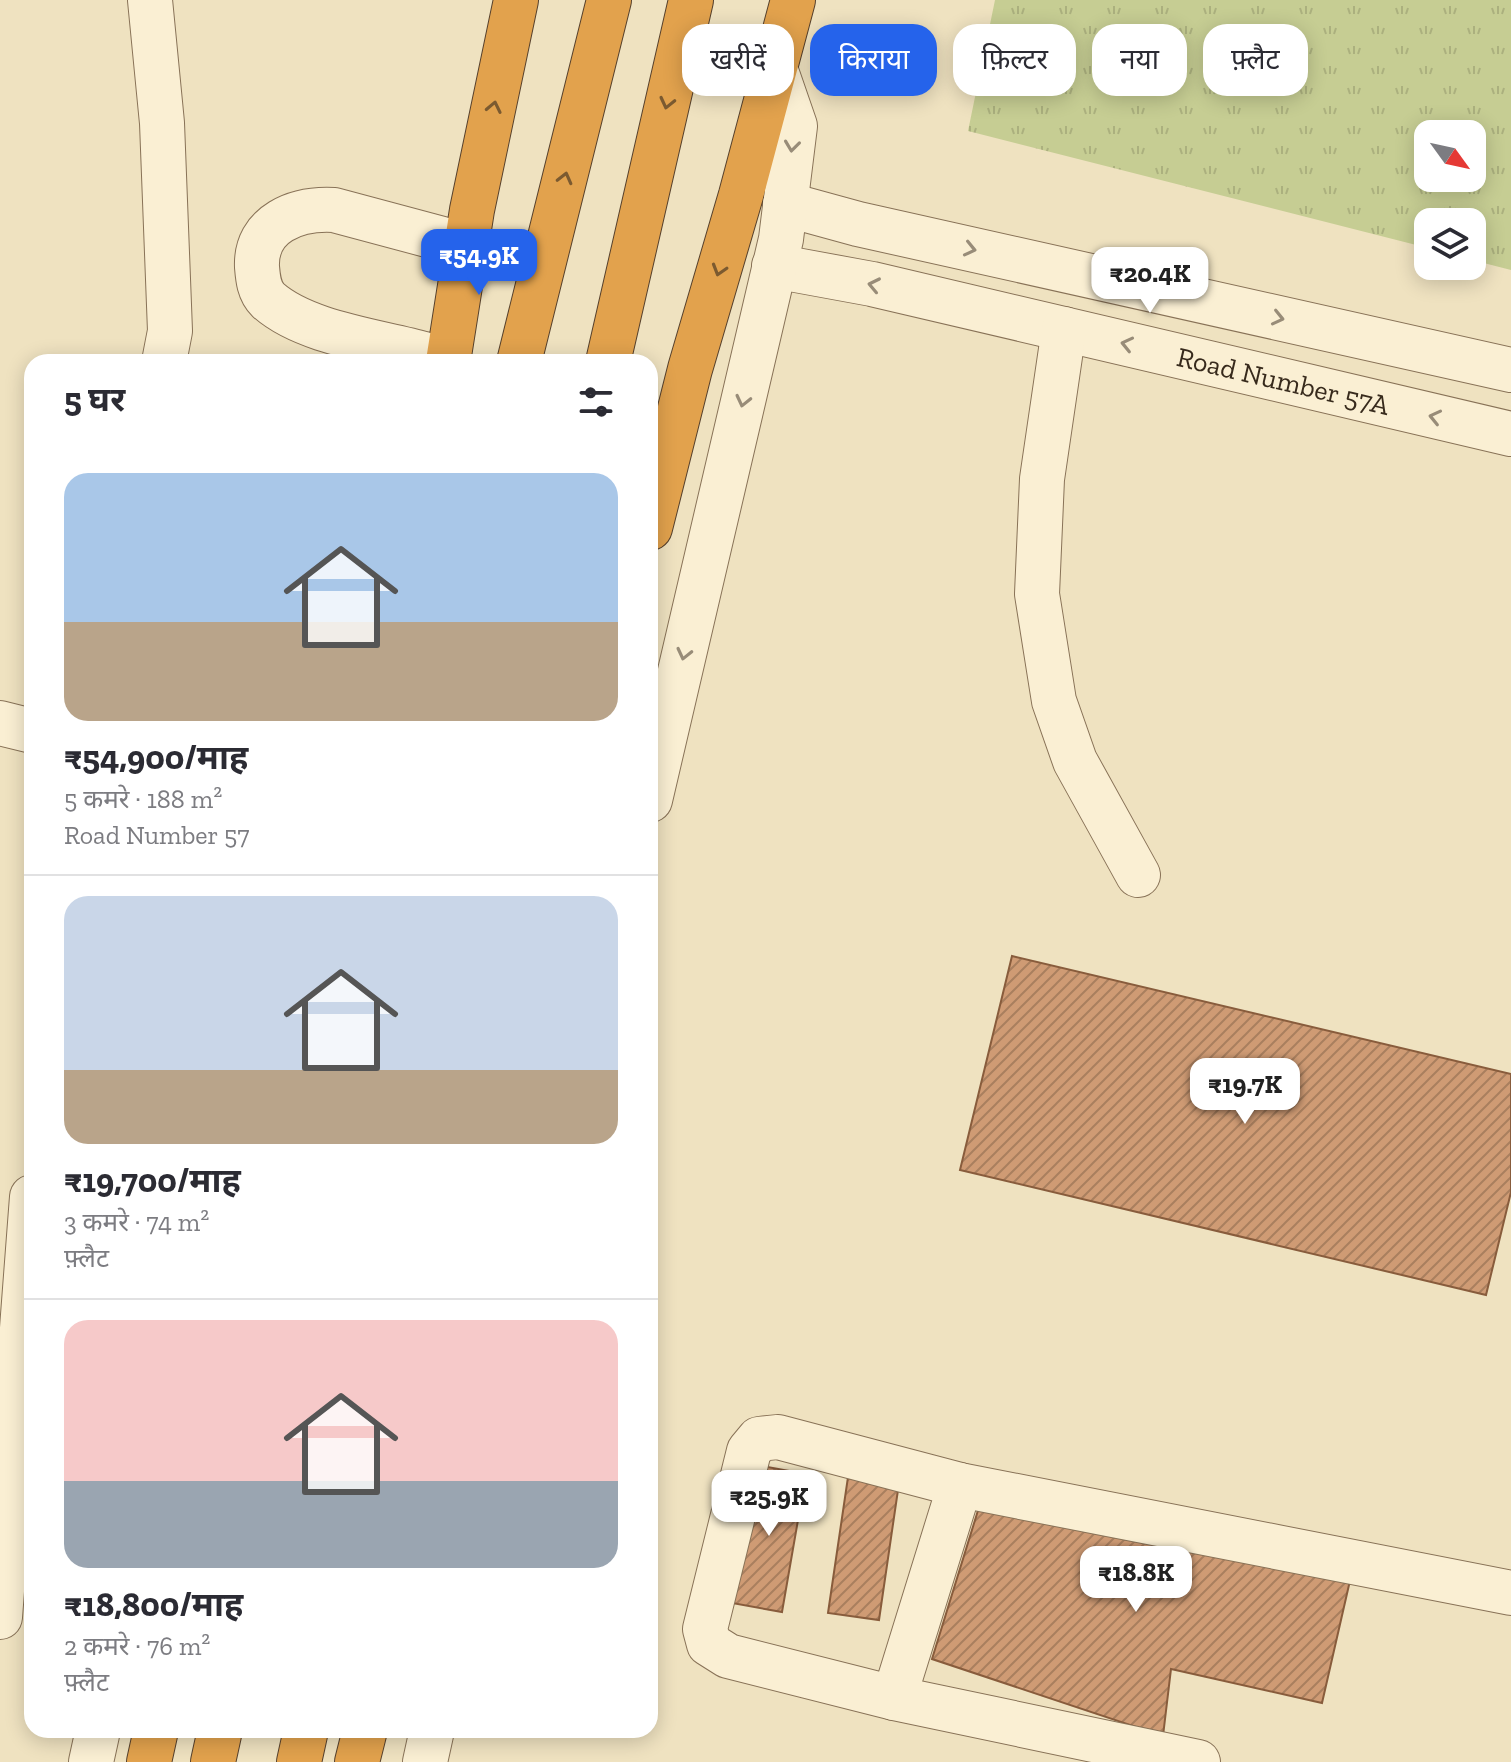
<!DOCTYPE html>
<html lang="hi">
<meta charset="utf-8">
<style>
:root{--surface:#fff;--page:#f7f7f7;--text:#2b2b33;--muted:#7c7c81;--line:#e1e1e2;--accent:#2563eb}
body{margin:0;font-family:"Zilla Slab","Noto Sans Devanagari",serif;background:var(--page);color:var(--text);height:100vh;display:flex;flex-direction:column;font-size:30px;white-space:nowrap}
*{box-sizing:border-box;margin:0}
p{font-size:26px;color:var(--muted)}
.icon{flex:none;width:44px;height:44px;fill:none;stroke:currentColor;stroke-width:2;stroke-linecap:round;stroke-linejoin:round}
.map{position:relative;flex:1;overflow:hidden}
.details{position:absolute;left:24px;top:354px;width:634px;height:1384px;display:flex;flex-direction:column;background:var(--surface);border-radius:24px;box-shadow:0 4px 20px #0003}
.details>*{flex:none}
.guide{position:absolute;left:682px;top:24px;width:708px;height:72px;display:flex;gap:16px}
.needle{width:52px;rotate:123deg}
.buttons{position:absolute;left:1414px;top:120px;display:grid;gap:16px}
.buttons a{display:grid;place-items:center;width:72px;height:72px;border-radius:16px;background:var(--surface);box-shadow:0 4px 20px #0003;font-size:40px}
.price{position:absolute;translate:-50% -68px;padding:0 18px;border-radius:16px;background:#fff;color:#222;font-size:26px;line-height:52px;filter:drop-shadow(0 2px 4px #0008)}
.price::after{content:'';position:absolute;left:50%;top:48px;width:24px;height:18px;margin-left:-12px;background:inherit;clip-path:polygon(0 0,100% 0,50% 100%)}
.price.active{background:var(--accent);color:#fff}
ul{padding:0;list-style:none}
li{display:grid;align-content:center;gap:16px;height:424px;padding:0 40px}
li+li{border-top:2px solid var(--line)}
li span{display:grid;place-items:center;height:248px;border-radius:24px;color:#555}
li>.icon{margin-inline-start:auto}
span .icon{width:144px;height:144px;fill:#fffc;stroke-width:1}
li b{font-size:34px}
h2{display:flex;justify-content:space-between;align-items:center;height:96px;padding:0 40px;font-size:34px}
.pill{padding:0 28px;border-radius:24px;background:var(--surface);box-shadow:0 4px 20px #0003;font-size:28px;line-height:72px}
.pill.active{background:var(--accent);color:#fff}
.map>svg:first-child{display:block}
.park{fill:url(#park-tufts);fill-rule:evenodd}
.building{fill:url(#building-hatch);stroke:#885c3c;stroke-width:2}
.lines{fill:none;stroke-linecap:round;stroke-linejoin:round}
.minor-casing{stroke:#887257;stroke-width:46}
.highway-casing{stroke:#56402c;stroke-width:46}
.minor{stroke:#faefd3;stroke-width:44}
.highway{stroke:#e2a24d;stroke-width:44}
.oneway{stroke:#7b5a30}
.oneway2{stroke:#988c78}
.labels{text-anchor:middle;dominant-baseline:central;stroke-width:6;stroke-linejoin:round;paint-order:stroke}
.street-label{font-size:28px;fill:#372a1c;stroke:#f6eccf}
</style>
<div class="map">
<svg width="1511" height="1762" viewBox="0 0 1511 1762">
<defs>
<pattern id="park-tufts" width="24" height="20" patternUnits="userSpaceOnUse" patternTransform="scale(2)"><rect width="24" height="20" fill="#c6cd93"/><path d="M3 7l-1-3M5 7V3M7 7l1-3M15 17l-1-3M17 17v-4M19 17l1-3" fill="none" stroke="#abb07e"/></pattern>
<pattern id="building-hatch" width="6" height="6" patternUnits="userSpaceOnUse" patternTransform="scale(2)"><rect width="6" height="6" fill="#cf9b74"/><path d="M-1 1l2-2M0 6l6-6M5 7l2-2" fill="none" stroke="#a97f5e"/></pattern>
</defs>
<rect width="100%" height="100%" fill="#efe2c0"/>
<path class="park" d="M995,0H1511V270L1472,260V222H1428V248L968,131ZM1428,134H1472V178H1428Z"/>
<g class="building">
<polygon points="1012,956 1511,1074 1511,1192 1486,1295 960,1170"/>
<polygon points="756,1465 806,1474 782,1612 732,1603"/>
<polygon points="848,1477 899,1483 879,1620 828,1613"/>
<polygon points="980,1504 1354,1563 1322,1703 1171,1669 1163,1736 932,1659"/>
</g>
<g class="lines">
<g class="minor-casing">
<g id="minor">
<polyline points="150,0 162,123 170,331 164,362"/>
<polyline points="785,204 858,224 1511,370"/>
<path id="s1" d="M774,266L872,284L1511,434"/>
<polyline points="1064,329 1042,479 1037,594 1054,701 1075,761 1138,875"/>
<path d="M424,354C377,341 305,333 268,300C259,291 258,279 257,267C255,223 297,208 334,210L461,244"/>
<polyline points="0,723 32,731"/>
<polyline points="650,800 781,239 795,126 776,71"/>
<polyline points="0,1617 32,1197"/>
<polyline points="894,1698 960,1485"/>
<polyline points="91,1762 98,1730"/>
<polyline points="425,1762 432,1730"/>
<polyline points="1198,1762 894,1698 728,1656 709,1644 705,1629 749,1451 759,1439 778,1437 960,1485 1511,1593"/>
</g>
</g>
<g class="highway-casing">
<g id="highway">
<polyline points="448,362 472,210 516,0"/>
<polyline points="519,362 609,0"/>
<polyline points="608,362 691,0"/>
<polyline points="650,528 690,369 741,195 793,0"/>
<polyline points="149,1762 156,1730"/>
<polyline points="213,1762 220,1730"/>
<polyline points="299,1762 306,1730"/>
<polyline points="357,1762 365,1730"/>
</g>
</g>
<use href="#minor" class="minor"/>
<use href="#highway" class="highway"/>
</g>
<defs><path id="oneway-chevron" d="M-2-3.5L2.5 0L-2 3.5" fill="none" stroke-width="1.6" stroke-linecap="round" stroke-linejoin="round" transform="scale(2)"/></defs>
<g class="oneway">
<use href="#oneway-chevron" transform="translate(667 103) rotate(103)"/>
<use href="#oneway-chevron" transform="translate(494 107) rotate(-78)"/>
<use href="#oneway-chevron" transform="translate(565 178) rotate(-76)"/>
<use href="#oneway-chevron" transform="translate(719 270) rotate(107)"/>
</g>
<g class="oneway2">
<use href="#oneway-chevron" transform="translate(792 146) rotate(97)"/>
<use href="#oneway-chevron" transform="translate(970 249) rotate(13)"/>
<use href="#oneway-chevron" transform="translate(874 285) rotate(-168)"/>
<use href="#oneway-chevron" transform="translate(1278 318) rotate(13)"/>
<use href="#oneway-chevron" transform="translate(1127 344) rotate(-167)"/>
<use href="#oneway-chevron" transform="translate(743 401) rotate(103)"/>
<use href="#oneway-chevron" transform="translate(1435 417) rotate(-167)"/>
<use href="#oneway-chevron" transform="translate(684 654) rotate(103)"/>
</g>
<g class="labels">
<g class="street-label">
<text stroke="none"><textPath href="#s1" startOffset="522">Road Number 57A</textPath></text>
</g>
</g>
</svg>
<div class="buttons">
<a><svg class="needle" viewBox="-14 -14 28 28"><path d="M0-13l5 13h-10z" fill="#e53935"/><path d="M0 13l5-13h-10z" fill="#7c7c81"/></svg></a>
<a><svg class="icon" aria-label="layers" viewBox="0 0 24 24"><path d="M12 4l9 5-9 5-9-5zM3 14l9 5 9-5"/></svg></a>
</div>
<b class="price active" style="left:479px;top:297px">₹54.9K</b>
<b class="price" style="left:1150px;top:315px">₹20.4K</b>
<b class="price" style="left:1245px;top:1126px">₹19.7K</b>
<b class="price" style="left:769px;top:1538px">₹25.9K</b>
<b class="price" style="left:1136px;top:1614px">₹18.8K</b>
<div class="guide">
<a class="pill">खरीदें</a>
<a class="pill active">किराया</a>
<a class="pill">फ़िल्टर</a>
<a class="pill">नया</a>
<a class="pill">फ़्लैट</a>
</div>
<section class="details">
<h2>5 घर<svg class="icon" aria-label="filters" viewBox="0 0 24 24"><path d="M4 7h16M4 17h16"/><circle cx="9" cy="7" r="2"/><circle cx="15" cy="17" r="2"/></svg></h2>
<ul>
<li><span style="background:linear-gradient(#a9c7e8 60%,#b9a48a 0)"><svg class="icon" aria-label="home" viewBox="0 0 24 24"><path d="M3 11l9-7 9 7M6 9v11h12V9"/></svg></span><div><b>₹54,900/माह</b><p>5 कमरे · 188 m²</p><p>Road Number 57</p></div></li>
<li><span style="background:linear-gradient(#c9d6e8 70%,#b9a48a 0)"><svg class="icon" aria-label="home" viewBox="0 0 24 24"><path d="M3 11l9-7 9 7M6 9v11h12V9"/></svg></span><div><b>₹19,700/माह</b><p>3 कमरे · 74 m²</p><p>फ़्लैट</p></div></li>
<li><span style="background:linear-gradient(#f6c9c9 65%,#9aa5b1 0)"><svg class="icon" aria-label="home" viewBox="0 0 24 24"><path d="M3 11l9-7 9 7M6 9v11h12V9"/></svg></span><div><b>₹18,800/माह</b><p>2 कमरे · 76 m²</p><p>फ़्लैट</p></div></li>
</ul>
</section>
</div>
